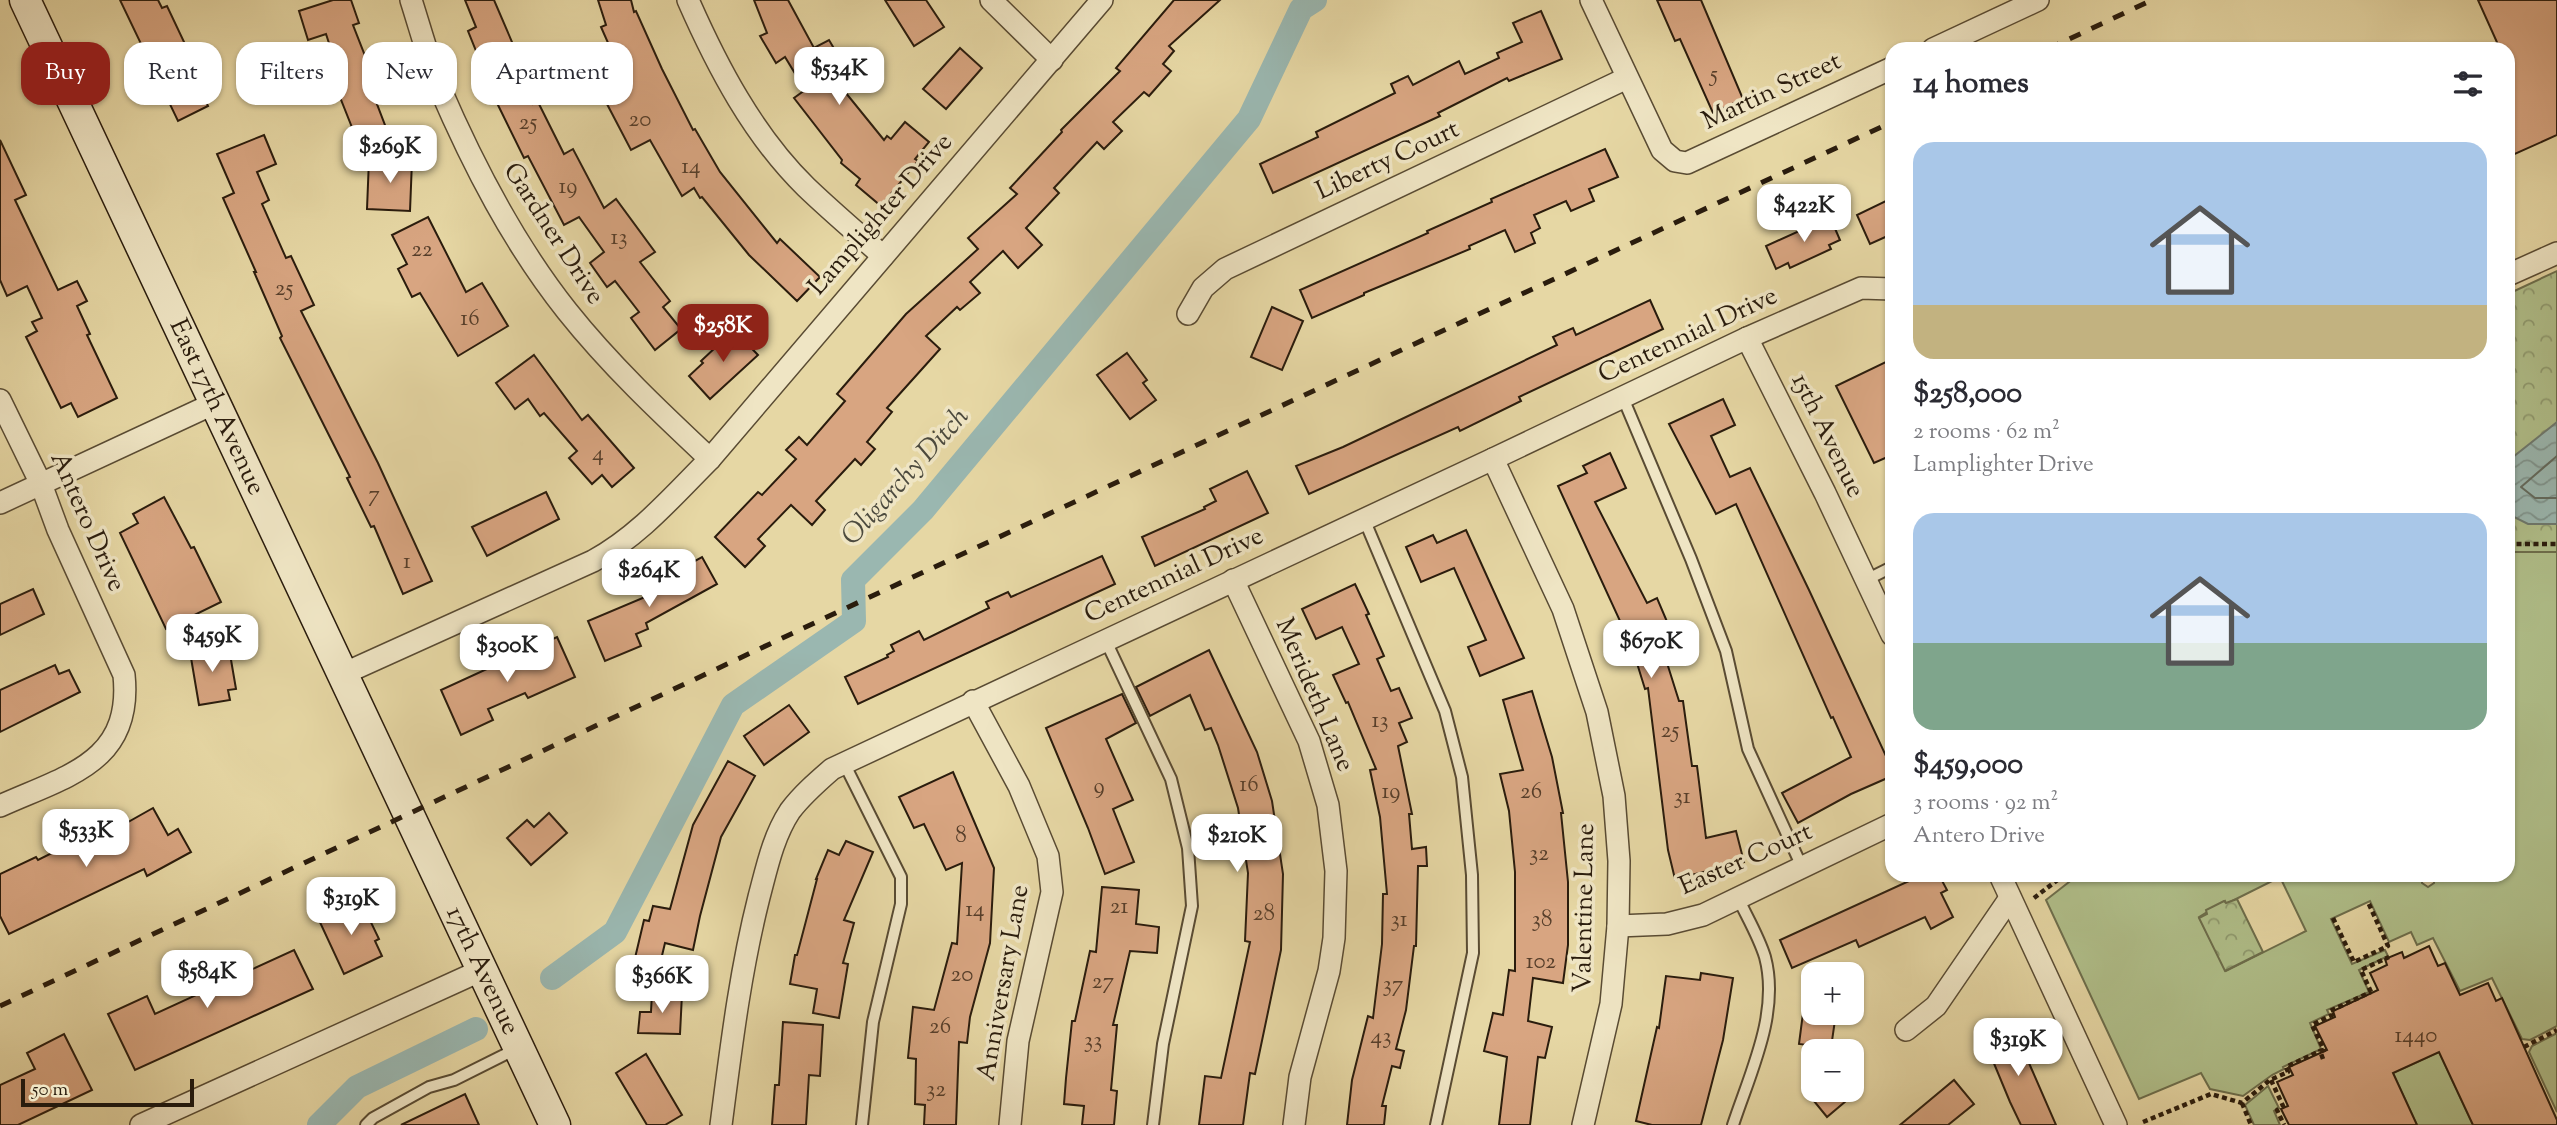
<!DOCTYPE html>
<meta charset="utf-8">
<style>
:root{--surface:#fff;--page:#f7f7f7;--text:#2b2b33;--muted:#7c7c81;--accent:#8f2418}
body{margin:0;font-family:"Sorts Mill Goudy",serif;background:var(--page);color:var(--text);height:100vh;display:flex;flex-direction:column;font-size:26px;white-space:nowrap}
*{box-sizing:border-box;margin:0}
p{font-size:23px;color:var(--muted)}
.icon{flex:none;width:38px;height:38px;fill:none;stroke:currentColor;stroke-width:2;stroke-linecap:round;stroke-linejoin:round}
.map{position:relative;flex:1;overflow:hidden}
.details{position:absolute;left:1885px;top:42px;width:630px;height:840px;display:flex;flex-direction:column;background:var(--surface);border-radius:21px;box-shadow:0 2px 5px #0004}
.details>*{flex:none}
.banner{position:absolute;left:21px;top:42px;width:665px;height:63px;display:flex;gap:14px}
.buttons{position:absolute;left:1801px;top:962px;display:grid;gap:14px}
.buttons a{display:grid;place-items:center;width:63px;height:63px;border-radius:14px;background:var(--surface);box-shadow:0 2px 5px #0004;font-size:35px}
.scale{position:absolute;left:21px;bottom:18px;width:173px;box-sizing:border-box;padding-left:7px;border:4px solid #2a1c0d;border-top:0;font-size:19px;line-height:24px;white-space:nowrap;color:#2a1c0d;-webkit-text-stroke:5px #efe5c4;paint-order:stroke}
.price{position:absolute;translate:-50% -60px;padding:0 16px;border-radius:14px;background:#fff;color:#222;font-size:23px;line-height:46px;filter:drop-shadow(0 2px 4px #0008)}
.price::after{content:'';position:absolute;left:50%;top:42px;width:21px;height:16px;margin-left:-10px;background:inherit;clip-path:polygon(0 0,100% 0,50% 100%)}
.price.selected{background:var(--accent);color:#fff}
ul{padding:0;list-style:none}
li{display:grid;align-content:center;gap:14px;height:371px;padding:0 28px}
li span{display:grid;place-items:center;height:217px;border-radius:21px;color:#555}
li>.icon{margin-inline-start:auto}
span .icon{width:126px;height:126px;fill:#fffc;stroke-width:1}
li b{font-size:30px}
h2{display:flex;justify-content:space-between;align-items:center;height:84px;padding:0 28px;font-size:30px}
.chip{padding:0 24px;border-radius:21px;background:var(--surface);box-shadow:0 2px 5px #0004;font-size:24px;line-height:63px}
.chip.selected{background:var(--accent);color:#fff}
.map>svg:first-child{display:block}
.green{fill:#b0bf8a;stroke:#6d6e4c;stroke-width:2;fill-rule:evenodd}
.park{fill:url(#park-crowns);stroke:#6d6e4c;stroke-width:2}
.water{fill:url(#water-waves);stroke:#6d796f;stroke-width:2}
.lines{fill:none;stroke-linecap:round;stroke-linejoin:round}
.shore{stroke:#626a5e;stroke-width:2}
.canal{stroke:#9ab7b0;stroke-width:24}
.building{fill:#d8a581;stroke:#2a1c0d;stroke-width:2}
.lane-casing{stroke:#594b33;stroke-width:14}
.street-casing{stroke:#594b33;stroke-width:24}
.secondary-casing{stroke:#2a1c0d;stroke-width:33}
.path{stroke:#2a1c0d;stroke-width:4.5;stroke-dasharray:5 3.5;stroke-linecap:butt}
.lane{stroke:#efe5c4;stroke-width:10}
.street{stroke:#efe5c4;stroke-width:21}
.secondary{stroke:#efe5c4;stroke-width:30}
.rail{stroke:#2a1c0d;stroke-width:5;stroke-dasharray:12 12;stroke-linecap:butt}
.labels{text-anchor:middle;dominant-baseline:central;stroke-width:7;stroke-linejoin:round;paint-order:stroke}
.number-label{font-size:23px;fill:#563e2a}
.street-label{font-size:26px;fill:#2a1c0d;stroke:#efe5c4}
.water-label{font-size:28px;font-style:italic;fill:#4c4a3e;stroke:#efe5c4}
</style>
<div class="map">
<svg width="2557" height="1125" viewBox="0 0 2557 1125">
<defs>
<pattern id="park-crowns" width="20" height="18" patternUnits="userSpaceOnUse" patternTransform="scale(1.75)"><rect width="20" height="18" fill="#b0bf8a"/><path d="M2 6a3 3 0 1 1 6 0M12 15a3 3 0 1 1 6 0" fill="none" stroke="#8f9a6f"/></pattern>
<pattern id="water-waves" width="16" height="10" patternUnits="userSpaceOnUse" patternTransform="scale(1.75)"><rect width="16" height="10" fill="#9ab7b0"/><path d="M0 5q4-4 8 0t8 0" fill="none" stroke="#7e948e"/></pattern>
</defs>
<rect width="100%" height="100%" fill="#e6d7a4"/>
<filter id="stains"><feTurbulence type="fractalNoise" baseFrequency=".00286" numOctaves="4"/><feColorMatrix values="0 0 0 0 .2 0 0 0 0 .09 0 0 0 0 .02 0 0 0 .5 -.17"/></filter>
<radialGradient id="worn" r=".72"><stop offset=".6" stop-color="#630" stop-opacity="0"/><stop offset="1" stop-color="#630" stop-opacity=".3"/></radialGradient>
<g class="green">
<path d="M2508,552H2557V1026L2530,1040L2522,1039L2492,978L2460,991L2433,938L2417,945L2411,932L2389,942L2370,901L2331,919L2352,964L2385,950L2388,956L2359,970L2369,992L2327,1010L2329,1014L2310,1023L2321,1049L2283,1067L2284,1069L2272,1075L2243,1096L2210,1089L2201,1073L2139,1099L2046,900L2078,875H2422V883L2428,887L2434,883V875H2508ZM2280,877L2306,931L2226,971L2199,917L2225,901L2226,904Z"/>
<polygon points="2557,1033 2557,1112 2529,1052 2532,1046"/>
<polygon points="2439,1052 2473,1125 2417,1125 2393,1073"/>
<polygon points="2268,1086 2279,1108 2274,1111 2280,1125 2254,1125 2245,1105"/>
</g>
<g class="park">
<polygon points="2557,271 2557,552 2508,552 2508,294"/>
<polygon points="2237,899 2263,952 2225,971 2199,918 2207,914 2206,910 2224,901 2226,903"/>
</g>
<polygon class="water" points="2557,422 2557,524 2528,524 2514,517 2508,509 2508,464 2513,457"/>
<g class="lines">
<polyline class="shore" points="2557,456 2521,487 2535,498 2557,498"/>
<g class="canal">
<polyline points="552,978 615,932 733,705 854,621 853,580 923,510 1249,119 1301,9 1315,0"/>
<polyline points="319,1125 357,1087 476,1029"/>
</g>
</g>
<g class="building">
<polygon points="120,0 158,0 162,8 167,6 185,44 179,47 208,106 178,121"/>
<polygon points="333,0 351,0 359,23 353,25 378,89 372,91 388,133 359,145 332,77 339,74 326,34 308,40 299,11"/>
<polygon points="465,0 494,0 524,70 517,72 533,104 538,102 564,154 573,149 604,208 616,199 655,252 640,262 670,301 663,307 681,329 655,350 631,318 639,312 615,281 607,287 590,263 604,252 579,217 564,225 528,156 524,158 497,103 468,31 476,27"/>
<polygon points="598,0 631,0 634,12 636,11 662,69 693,130 695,129 720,172 777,243 780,239 820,277 797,301 749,255 702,197 700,198 694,188 682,196 650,140 631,150 607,104 617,98 596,51 609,45 601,27 606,25"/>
<polygon points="754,0 788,0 814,48 829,40 839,57 824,66 884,140 887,136 891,139 905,122 929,142 915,159 918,161 881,206 856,185 860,179 841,163 842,160 794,98 805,90 785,57 776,63 760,36 767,33"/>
<polygon points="885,0 926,0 944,27 914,46"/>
<polygon points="1174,0 1220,0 1169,46 1174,51 1163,64 1171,71 1149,96 1144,92 1113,122 1122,131 1104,149 1097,142 1054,188 1059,193 1026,228 1042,245 1018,268 1003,251 970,282 980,293 960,310 957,307 926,336 940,349 887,408 892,412 867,442 875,449 861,465 855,459 816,501 825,510 812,525 791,505 758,539 765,546 745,567 715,537 758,492 762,495 796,459 786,450 799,437 807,445 845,401 837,394 906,314 978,249 968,238 1017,194 1010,188 1062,132 1061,130 1120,71 1116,68"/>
<polygon points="1657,0 1701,0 1743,99 1713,113 1680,39 1675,41"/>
<polygon points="2478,0 2557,0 2557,135 2508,157 2508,49 2500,49"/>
<polygon points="1541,11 1562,59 1509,81 1507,78 1438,113 1440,116 1273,193 1260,164 1318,137 1316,132 1395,93 1391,84 1408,76 1413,85 1459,61 1465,74 1499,58 1497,53 1522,42 1513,23"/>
<polygon points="960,48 982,68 946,109 923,89"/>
<polygon points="264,135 276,164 257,172 269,200 262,204 286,258 291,256 314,305 301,311 378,463 432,581 403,594 374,526 371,527 347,478 350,477 280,338 282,336 254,272 256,272 223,198 234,193 217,154"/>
<polygon points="0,140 26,195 15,200 58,290 77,281 87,301 77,306 90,334 87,335 117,398 78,417 71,403 61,408 26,337 37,331 32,322 42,318 27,286 7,296 0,280"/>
<polygon points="1605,149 1618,177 1589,189 1594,201 1571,211 1566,201 1534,215 1540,228 1531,233 1535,243 1515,252 1505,230 1469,246 1470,249 1364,293 1364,295 1312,318 1300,290 1428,233 1427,231 1492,202 1491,199"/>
<polygon points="369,159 412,161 410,211 367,209"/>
<polygon points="1892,198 1892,234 1870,244 1857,215"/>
<polygon points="428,217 466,292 482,283 508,326 458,356 420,293 412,297 398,269 407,264 392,235"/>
<polygon points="1830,217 1840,240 1829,245 1831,249 1790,268 1788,263 1776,269 1766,246"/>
<polygon points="1650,300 1663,329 1519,397 1521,401 1460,431 1458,427 1309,494 1296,466 1343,447 1557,345 1553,337 1573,328 1576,335"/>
<polygon points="1272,307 1303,321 1282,370 1251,357"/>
<polygon points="734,330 758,355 710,399 689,376 703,363 701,361"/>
<polygon points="1127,353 1147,380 1143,383 1156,400 1130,419 1097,375"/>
<polygon points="534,355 582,420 588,415 634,468 612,487 602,475 592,484 569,458 577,451 544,413 540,416 528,399 515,409 496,383"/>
<polygon points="1892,359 1892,455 1874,463 1836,386"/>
<polygon points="1723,399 1735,425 1711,436 1730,477 1750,468 1809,590 1892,769 1892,776 1851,794 1798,823 1782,793 1851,757 1833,717 1831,718 1736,504 1716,514 1669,424"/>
<polygon points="1610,453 1626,488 1595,502 1647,603 1657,598 1668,624 1656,628 1679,701 1683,701 1692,766 1697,766 1706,838 1736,831 1744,862 1675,879 1668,850 1648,688 1645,689 1632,647 1558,486 1587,473 1583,466"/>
<polygon points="1247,471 1268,513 1155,566 1142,537 1205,509 1204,507 1216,501 1210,489"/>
<polygon points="546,492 559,519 487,556 472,527"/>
<polygon points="164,497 191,548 194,547 221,602 166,629 120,533 138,523 133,514"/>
<polygon points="1466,530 1524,658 1480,676 1468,647 1486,640 1454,568 1421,582 1406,547 1433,535 1437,543"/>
<polygon points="1102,556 1115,584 858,704 845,677 888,657 887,655 894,651 891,645 919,631 924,640 989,608 986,602 1008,592 1011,597"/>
<polygon points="702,557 717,584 646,623 648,629 636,634 641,646 605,661 588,621 657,592 653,584"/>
<polygon points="1355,584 1369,614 1366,615 1384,656 1377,659 1391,691 1399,688 1412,718 1399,723 1407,742 1398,746 1412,814 1409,814 1412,849 1426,847 1427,866 1418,866 1416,946 1414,946 1406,1010 1396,1049 1404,1051 1400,1068 1392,1066 1382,1106 1386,1106 1384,1125 1347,1125 1352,1080 1368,1016 1373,1018 1382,944 1383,894 1387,894 1380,817 1370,770 1376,769 1348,702 1346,703 1333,675 1359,664 1342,627 1316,639 1302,609"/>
<polygon points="33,589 44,614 0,635 0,604"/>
<polygon points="557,637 575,677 528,698 525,693 488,709 493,720 461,735 441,690"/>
<polygon points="216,642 219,656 230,654 236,689 228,690 230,700 199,705 189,646"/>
<polygon points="1209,650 1257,752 1272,801 1283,874 1281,950 1255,1074 1250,1073 1243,1125 1199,1125 1205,1076 1221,1078 1250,942 1245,941 1248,873 1238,808 1218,745 1211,728 1205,730 1190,695 1150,716 1136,687"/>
<polygon points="55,665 59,674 69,670 80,692 0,732 0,690"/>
<polygon points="1532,691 1552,757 1563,813 1561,813 1568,882 1568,945 1563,983 1533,978 1528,1021 1552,1027 1545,1058 1538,1057 1530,1125 1499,1125 1507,1057 1484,1051 1493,1013 1503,1015 1509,970 1515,971 1515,872 1509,811 1500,774 1523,770 1503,700"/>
<polygon points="1122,694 1136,723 1106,739 1133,800 1113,809 1134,862 1105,874 1088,828 1046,728"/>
<polygon points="789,705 809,732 764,765 744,736"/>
<polygon points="728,761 755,776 721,837 700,916 693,950 665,943 660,964 635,958 644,920 649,921 653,906 670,909 693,825"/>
<polygon points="953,772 994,868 990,943 970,1017 967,1043 959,1042 956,1125 924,1125 925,1105 915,1104 916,1059 908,1058 913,1007 934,1010 952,943 957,944 962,863 946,870 924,824 914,828 899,797"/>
<polygon points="153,808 168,835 178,829 191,852 147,876 144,869 9,934 0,916 0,874 36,857 38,860 102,828 105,835"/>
<polygon points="549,813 567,833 531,865 507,838 527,820 534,827"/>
<polygon points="846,841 873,852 844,920 854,923 843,963 848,964 839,1018 813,1013 817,989 790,984 795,955 797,955 817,879 816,879 828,850 839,855"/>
<polygon points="1922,875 1939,875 1947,890 1941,893 1953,917 1931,929 1925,917 1859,947 1856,940 1792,968 1780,940"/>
<polygon points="1102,887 1139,890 1136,924 1159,927 1157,953 1130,951 1113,1025 1117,1025 1111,1090 1117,1091 1114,1125 1082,1125 1084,1106 1064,1104 1066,1078 1072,1021 1075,1021 1090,951 1096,952"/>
<polygon points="356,901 363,916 367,914 379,939 375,941 382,956 344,974 318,918"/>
<polygon points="2429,946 2438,966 2445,963 2460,995 2488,983 2496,1001 2502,998 2557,1120 2557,1125 2473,1125 2439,1052 2393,1073 2417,1125 2289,1125 2281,1109 2288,1106 2277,1082 2293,1075 2289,1067 2327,1050 2315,1026 2335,1017 2333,1011 2378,990 2370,973 2387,965 2385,959 2402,952 2404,958"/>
<polygon points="294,950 313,989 135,1070 108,1014 147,996 155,1014"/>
<polygon points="1701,973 1733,978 1723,1040 1701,1125 1652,1125 1636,1121 1657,1027 1659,1028 1666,976 1700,980"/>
<polygon points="652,993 682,994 680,1034 638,1033 640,1012 651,1012"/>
<polygon points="1803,1013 1836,1013 1831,1048 1799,1044"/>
<polygon points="783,1022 823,1025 820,1076 809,1075 806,1125 772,1125 775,1085 779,1085"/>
<polygon points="2012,1024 2032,1070 2056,1125 2021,1125 2010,1102 1983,1037"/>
<polygon points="64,1034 92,1090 18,1125 0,1125 0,1085 35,1069 27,1053"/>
<polygon points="646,1054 682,1115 665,1125 647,1125 616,1073"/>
<polygon points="1954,1080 1974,1104 1948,1125 1900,1125"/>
<polygon points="1805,1090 1859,1090 1827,1117"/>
<polygon points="465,1094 479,1125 401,1125"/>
</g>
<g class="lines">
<g class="lane-casing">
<g id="lane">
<polyline points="1623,398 1691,559 1726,651 1748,749 1802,867"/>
<polyline points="1364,519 1445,711 1462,777 1472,875 1473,953 1436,1125"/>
<polyline points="1866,580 1892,567"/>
<polyline points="1105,639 1171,779 1188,848 1192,906 1163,1044 1153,1125"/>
<polyline points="844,763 901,877 901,904 873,1022 862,1125"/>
<polyline points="366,1125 373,1118 429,1087 454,1080 516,1049"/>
<path d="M1733,1125C1750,1073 1780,1013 1765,957C1759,937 1747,917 1738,898"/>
</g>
</g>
<g class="street-casing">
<g id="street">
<path d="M411,0C420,28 428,58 439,86C473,165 513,243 567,311C610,365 660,412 710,459"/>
<path d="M688,0C717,66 753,135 806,187C831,211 857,233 883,256"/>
<polyline points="991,0 1052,60"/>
<polyline points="1591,0 1662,150 1675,161 1687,163 1892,68"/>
<polyline points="1933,49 2038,0"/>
<polyline points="2508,275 2557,253"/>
<polyline points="1188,314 1203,288 1225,269 1627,78"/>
<polyline points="1747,338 1825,493 1892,635"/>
<path d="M0,400L41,484L58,530L124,675C133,763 66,776 0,806"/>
<polyline points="1493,459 1563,609 1597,712 1614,796 1619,861 1618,926 1611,1004 1583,1125"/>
<polyline points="0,503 215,403"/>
<polyline points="1233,580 1309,741 1328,805 1336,871 1334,938 1329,971 1300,1077 1294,1125"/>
<path d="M343,674L593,561C639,536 673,496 710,459L1102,0"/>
<polyline points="973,701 1019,786 1048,856 1052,892 1018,1041 1010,1125"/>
<polyline points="2000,875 2116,1125"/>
<polyline points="1618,926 1667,924 1703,915 1892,824"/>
<polyline points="1906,1030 1936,1006 2010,898"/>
<polyline points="141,1125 482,970"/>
<path d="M721,1125C731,1048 740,972 759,897C767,867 773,837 790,811C802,795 817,782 832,769L1493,459L1747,338L1861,288L1892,289"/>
</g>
</g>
<g class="secondary-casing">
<g id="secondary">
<path id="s1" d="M25,0L555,1125"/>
</g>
</g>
<g class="path">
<polyline points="2508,544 2557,544"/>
<polyline points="2034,898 2064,875"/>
<polyline points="2333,918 2354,962 2388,946 2368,902"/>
<polyline points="2371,992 2361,970 2389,957"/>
<polyline points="2524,1047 2557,1030"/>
<polyline points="2323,1059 2320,1051 2324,1050 2312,1025 2332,1015 2330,1011 2371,992"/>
<polyline points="2271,1080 2283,1106 2277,1110 2284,1125"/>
<polyline points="2242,1103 2251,1125"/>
<polyline points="2143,1122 2211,1094 2242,1103 2270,1080 2288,1072 2286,1067 2320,1051"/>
</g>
<use href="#lane" class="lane"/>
<use href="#street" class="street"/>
<use href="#secondary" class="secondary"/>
<g class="rail">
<polyline points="2048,49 2152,0"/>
<polyline points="0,1006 842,610 1892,122"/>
</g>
</g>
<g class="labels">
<g class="number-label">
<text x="1714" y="75">5</text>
<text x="640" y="120">20</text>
<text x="528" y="123">25</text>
<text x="691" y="167">14</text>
<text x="568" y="187">19</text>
<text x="619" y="238">13</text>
<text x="422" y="250">22</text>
<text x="284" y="289">25</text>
<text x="470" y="319">16</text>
<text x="598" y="454">4</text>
<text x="374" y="495">7</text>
<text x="407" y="562">1</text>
<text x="1380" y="721">13</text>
<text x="1670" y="731">25</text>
<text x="1249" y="785">16</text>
<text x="1099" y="787">9</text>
<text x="1391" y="792">19</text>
<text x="1531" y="792">26</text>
<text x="1682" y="797">31</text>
<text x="961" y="836">8</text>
<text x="1539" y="854">32</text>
<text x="1119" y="907">21</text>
<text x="975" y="910">14</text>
<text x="1264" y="914">28</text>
<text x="1399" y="920">31</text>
<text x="1542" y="920">38</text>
<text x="1541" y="962">102</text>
<text x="962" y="975">20</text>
<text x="1103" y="982">27</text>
<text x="1393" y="985">37</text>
<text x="940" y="1027">26</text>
<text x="2416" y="1036">1440</text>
<text x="1381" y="1037">43</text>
<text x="1093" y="1041">33</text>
<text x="936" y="1090">32</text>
</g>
<g class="street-label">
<text transform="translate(1772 92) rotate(-25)">Martin Street</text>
<text transform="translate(1388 161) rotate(-25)">Liberty Court</text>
<text transform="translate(881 215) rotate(-49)">Lamplighter Drive</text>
<text transform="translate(553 234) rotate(57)">Gardner Drive</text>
<text transform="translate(1688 336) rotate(-25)">Centennial Drive</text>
<text stroke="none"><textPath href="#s1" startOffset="450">East 17th Avenue</textPath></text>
<text transform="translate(1827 436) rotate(64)">15th Avenue</text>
<text transform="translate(87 522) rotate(66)">Antero Drive</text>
<text transform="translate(1174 576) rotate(-25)">Centennial Drive</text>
<text transform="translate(1314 695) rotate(67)">Merideth Lane</text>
<text transform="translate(1746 860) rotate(-24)">Easter Court</text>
<text transform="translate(1585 908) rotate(-89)">Valentine Lane</text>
<text stroke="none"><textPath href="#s1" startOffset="1073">17th Avenue</textPath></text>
<text transform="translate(1004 983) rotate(-80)">Anniversary Lane</text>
</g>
<g class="water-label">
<text transform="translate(906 477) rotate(-48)">Oligarchy Ditch</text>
</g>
</g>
<rect width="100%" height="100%" filter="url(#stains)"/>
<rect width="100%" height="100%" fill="url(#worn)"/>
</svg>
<div class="buttons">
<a>+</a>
<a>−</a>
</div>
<div class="scale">50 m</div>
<b class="price" style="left:839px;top:107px">$534K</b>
<b class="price" style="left:390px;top:185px">$269K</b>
<b class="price" style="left:1804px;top:244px">$422K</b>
<b class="price selected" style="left:723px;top:364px">$258K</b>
<b class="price" style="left:649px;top:609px">$264K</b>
<b class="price" style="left:212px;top:674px">$459K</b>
<b class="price" style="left:1651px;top:680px">$670K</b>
<b class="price" style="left:507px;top:684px">$300K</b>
<b class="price" style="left:86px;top:869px">$533K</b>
<b class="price" style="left:1237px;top:874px">$210K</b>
<b class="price" style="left:351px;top:937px">$319K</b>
<b class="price" style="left:207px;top:1010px">$584K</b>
<b class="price" style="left:662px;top:1015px">$366K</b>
<b class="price" style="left:2018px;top:1078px">$319K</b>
<div class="banner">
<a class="chip selected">Buy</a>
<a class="chip">Rent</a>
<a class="chip">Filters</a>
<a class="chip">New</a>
<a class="chip">Apartment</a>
</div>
<section class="details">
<h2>14 homes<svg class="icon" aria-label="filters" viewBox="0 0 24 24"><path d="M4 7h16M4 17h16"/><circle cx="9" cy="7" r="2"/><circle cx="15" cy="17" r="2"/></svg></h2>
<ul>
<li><span style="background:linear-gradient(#a9c7e8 75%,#c2b280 0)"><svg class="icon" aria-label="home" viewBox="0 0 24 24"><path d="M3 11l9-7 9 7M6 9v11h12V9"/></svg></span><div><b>$258,000</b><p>2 rooms · 62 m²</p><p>Lamplighter Drive</p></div></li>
<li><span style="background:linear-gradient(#a9c7e8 60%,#7fa58c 0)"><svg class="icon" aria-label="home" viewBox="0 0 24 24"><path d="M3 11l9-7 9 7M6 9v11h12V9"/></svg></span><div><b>$459,000</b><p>3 rooms · 92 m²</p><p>Antero Drive</p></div></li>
</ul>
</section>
</div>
